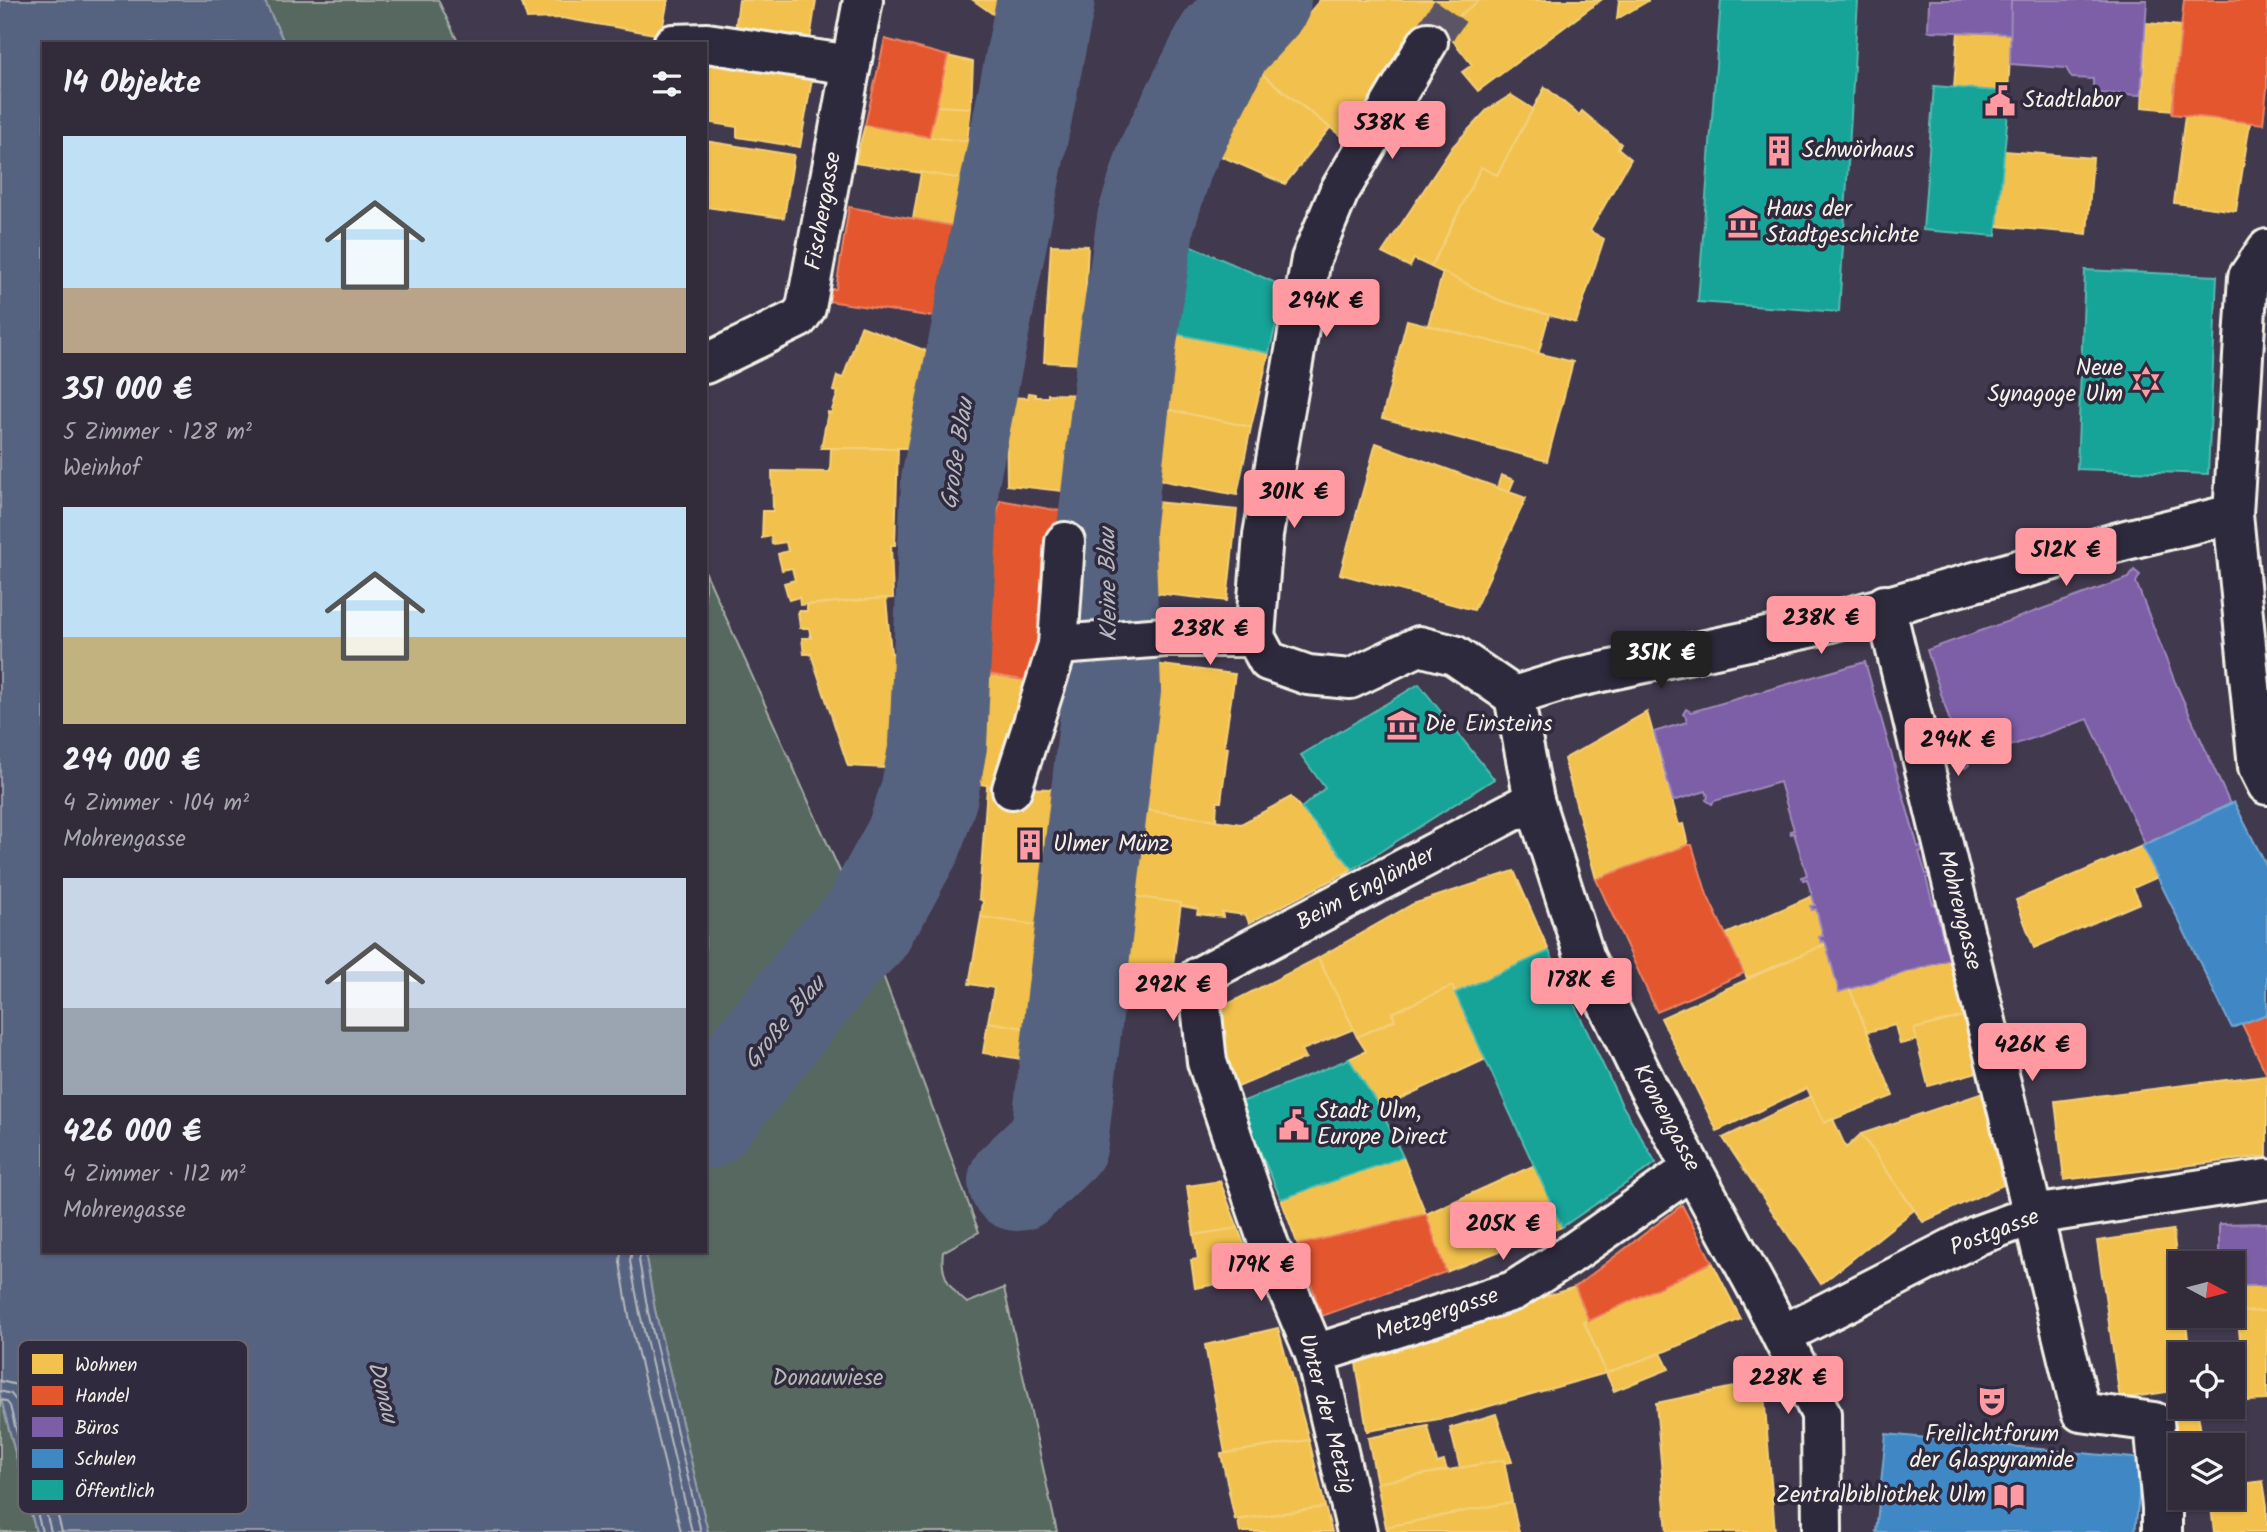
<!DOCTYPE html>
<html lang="de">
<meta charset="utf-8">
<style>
:root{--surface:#312b3a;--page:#3d3745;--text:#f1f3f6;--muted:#a8a7af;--line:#4c4754;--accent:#ff9aa2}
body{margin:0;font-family:Kalam,sans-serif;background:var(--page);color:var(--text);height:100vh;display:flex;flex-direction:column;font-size:26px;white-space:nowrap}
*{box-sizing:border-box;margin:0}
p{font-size:23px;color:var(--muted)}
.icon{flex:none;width:38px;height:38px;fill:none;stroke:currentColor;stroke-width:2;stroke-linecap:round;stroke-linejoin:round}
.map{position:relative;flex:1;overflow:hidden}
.panel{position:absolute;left:42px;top:42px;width:665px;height:1211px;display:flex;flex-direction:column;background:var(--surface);border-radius:0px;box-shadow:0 2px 5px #0004,0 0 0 2px var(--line)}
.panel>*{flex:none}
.needle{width:46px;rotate:97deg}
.controls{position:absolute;left:2168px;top:1251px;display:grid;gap:14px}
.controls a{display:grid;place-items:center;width:77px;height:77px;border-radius:0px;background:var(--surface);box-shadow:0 2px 5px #0004,0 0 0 2px var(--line);font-size:35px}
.price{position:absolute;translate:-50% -60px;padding:0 16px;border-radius:7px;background:var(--accent);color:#111;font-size:23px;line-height:46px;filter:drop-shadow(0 2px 4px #0008)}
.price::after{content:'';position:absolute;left:50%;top:42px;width:21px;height:16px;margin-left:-10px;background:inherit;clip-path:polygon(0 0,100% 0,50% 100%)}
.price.active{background:#222;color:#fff}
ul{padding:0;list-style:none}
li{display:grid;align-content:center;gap:14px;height:371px;padding:0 21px}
li span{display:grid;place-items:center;height:217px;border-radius:0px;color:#555}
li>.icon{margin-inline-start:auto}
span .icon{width:126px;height:126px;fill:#fffc;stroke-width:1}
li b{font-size:30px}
h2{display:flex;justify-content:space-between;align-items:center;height:84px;padding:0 21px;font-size:30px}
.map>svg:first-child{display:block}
.green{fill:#566861;stroke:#a5aca4;stroke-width:2}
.water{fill:#576380;stroke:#969caa;stroke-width:2}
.homes{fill:#f2c14e;stroke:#f3cf7c;stroke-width:2}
.shops{fill:#e4572e;stroke:#e98566;stroke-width:2}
.offices{fill:#7b5ea7;stroke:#9f8aba;stroke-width:2}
.schools{fill:#3f88c5;stroke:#75a8d0;stroke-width:2}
.public{fill:#17a398;stroke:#59bab0;stroke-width:2}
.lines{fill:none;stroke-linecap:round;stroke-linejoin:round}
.shore{stroke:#b5b8be;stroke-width:2}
.river{stroke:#576380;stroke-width:98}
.minor-tunnel{stroke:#5c5565;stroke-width:38;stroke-dasharray:38 19;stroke-linecap:butt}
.pedestrian-casing{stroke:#f4f1e8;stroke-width:44}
.minor-casing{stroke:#f4f1e8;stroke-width:44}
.pedestrian{stroke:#2f2a3d;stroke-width:38}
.minor{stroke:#2f2a3d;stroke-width:38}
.labels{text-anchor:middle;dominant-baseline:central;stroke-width:7;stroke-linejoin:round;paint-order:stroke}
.poi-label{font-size:23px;fill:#f4f1e8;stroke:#2f2a3d;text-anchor:start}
.street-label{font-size:23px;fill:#f4f1e8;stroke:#2f2a3d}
.park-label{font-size:23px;fill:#b5bab2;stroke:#2f2a3d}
.water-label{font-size:24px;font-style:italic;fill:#b5b8be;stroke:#2f2a3d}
.key{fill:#2f2a3d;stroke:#6a6670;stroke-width:2}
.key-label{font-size:19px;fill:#f4f1e8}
</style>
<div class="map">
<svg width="2267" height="1532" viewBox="0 0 2267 1532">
<rect width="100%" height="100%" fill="#41394e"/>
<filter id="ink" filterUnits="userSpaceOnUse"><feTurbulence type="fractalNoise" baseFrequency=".0143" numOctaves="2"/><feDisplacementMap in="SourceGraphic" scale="14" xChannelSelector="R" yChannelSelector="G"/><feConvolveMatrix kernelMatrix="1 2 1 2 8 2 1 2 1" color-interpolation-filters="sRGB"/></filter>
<g filter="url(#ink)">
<g class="green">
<polygon points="264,0 438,0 459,44 285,44"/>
<path d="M705,571L865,927L979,1232L943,1252C940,1275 950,1289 967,1303L1004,1288L1057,1532H708L655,1310L646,1258L650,1251H705Z"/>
<polygon points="0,1395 36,1532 0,1532"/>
</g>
<polygon class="water" points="0,0 264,0 285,44 44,44 44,1251 650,1251 646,1258 655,1310 708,1532 36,1532 0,1395"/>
<g class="homes">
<polygon points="521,0 668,0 661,35 562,18 527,19"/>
<polygon points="739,0 816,0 809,47 734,39"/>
<polygon points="973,0 1012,0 1006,23"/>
<polygon points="1320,0 1480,0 1443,28 1389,77 1341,136 1259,72"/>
<polygon points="1480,0 1601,0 1478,91 1462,72 1472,65 1443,28"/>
<polygon points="1619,0 1648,0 1648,1 1617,19"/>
<polygon points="2146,23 2181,26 2173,110 2142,107"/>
<polygon points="1958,31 2011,34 2008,93 1954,88"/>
<polygon points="948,56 973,62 971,108 936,106"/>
<polygon points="705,60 813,73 800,147 737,137 737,127 705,122"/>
<polygon points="1259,72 1330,128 1285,184 1198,146"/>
<polygon points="1545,87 1579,115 1582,111 1621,144 1618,148 1631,159 1590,231 1604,239 1576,323 1498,300 1431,267 1481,167 1497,175"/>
<polygon points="1511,95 1533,109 1497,175 1481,167 1431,267 1414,259 1410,267 1382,253 1453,146 1487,110"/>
<polygon points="936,106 971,108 967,142 929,137"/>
<polygon points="2185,115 2250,123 2236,211 2174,203"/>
<polygon points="865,125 929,137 998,145 986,183 855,163"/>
<polygon points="705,141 794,155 784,218 705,207"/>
<polygon points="2004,151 2093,158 2087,234 1996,226"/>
<polygon points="921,172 986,183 976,230 913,219"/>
<polygon points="1051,245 1088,246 1082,364 1044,362"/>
<polygon points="1443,272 1498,300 1549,315 1538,355 1428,325"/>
<polygon points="1407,320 1573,362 1547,461 1382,418"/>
<polygon points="861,326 945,358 918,414 913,448 821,448 828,412 831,413 838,392 833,391 837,376 843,378"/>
<polygon points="1172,333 1269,353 1251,427 1156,407"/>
<polygon points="1029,393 1035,394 1035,397 1048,397 1048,394 1094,395 1089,494 1007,485 1006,397 1028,398"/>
<polygon points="1156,407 1251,427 1237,495 1144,477"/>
<polygon points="1376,443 1526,498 1474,610 1340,574"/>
<polygon points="831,448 898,449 895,545 891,545 893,598 800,605 799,597 789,600 784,583 795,580 792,568 782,570 778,554 788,551 786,542 772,544 771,536 762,538 763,511 773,511 772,471 830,472"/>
<polygon points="1501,475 1514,480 1509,492 1497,488"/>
<polygon points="1124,499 1237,510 1227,601 1119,589"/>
<polygon points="886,598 891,653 900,652 904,710 931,710 923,770 848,766 811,654 804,654 802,638 811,638 809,628 800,628 798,611 807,611 807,605"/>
<polygon points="1154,664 1235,674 1224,746 1228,747 1221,802 1217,802 1216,820 1131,808 1141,733 1145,734"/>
<polygon points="964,670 1035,682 1012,789 941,778"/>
<polygon points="1647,712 1679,825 1683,824 1688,845 1596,879 1564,759"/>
<polygon points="987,787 1087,790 1061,929 981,917 983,901 979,899"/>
<polygon points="1291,797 1353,869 1249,923 1246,915 1222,912 1223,917 1197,914 1198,909 1181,906 1181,903 1122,895 1133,808 1241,824"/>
<polygon points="2142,846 2158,877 2133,888 2140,903 2034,948 2016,900"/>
<polygon points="1514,871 1549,951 1455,993 1452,986 1392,1013 1395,1020 1357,1037 1318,958 1413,904"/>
<polygon points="1109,893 1181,903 1169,996 1096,986"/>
<polygon points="1812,896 1815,905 1810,906 1812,910 1816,909 1823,936 1819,937 1821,942 1824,941 1826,944 1747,978 1726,934"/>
<polygon points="981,917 1061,929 1043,1031 988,1022 994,988 969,984"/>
<polygon points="1826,944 1839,992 1850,989 1893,1096 1824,1123 1807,1088 1717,1131 1661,1018"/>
<polygon points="1318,958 1354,1029 1302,1050 1306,1058 1233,1089 1216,1010"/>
<polygon points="1949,960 1964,1016 1914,1029 1917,1040 1900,1044 1895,1025 1867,1032 1850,989"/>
<polygon points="1452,986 1486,1059 1380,1108 1349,1059 1366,1051 1357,1037 1395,1020 1392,1013"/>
<polygon points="1964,1016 1977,1072 1928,1086 1914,1029"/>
<polygon points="988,1022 1040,1031 1034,1061 983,1053"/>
<polygon points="2267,1075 2267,1156 2064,1180 2055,1101"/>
<polygon points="1983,1093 2003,1185 1923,1222 1861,1134"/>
<polygon points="1811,1096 1824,1123 1833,1119 1846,1148 1861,1134 1914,1210 1821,1284 1723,1138"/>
<polygon points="1403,1157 1426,1214 1298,1245 1281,1199"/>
<polygon points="1535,1165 1562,1227 1446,1272 1426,1214"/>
<polygon points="1220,1181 1238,1228 1194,1235 1187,1186"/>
<polygon points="1238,1228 1256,1277 1195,1288 1191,1260 1198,1259 1194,1235"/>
<polygon points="2173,1230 2180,1287 2180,1316 2185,1316 2190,1354 2180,1354 2180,1390 2120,1399 2097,1241"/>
<polygon points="1712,1262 1741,1319 1661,1353 1606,1373 1584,1322"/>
<polygon points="2235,1286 2267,1286 2267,1311 2237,1312"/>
<polygon points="1575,1287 1589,1321 1584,1322 1606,1373 1451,1417 1367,1431 1355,1357"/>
<polygon points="2267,1311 2267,1400 2247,1401 2237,1312"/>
<polygon points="1278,1328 1309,1440 1225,1453 1205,1345"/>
<polygon points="1661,1353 1669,1369 1614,1391 1606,1373"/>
<polygon points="1763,1381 1775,1532 1667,1532 1656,1403"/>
<polygon points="2180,1390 2180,1407 2197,1407 2203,1446 2180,1446 2180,1455 2171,1392"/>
<polygon points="1496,1414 1512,1462 1505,1463 1504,1460 1460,1468 1450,1428"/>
<polygon points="1428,1426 1437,1463 1444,1461 1447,1470 1377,1483 1368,1438"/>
<polygon points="1309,1440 1325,1507 1235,1520 1221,1454"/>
<polygon points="1504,1460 1512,1502 1386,1527 1377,1483"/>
<polygon points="2263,1481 2267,1506 2267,1532 2214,1532 2210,1498 2233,1498 2233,1485"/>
<polygon points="1512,1502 1519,1532 1388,1532 1386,1527"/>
<polygon points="1325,1507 1332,1532 1240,1532 1238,1520"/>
</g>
<g class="shops">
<polygon points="2184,0 2267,0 2267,89 2263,124 2172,114"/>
<polygon points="885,39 948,56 929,137 865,125"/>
<polygon points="849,207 976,230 961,321 828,301 830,289 836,289"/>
<polygon points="1000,500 1066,512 1035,682 964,670"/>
<polygon points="1688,845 1692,845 1707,895 1744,973 1657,1012 1596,879"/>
<polygon points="2267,1014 2267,1075 2242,1024"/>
<polygon points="1682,1205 1712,1262 1589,1321 1575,1287"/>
<polygon points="1426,1214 1446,1272 1322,1316 1298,1245"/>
</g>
<g class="offices">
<polygon points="1929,0 2011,0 2011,34 1928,31"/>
<polygon points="2011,0 2147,0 2141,95 2093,93 2093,79 2072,78 2066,68 2010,64"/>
<polygon points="2134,570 2140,575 2136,582 2175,682 2230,804 2145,844 2088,719 1967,761 1969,765 1965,768 1927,650 2129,578"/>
<polygon points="1865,662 1918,847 1922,846 1924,851 1919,852 1926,874 1929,873 1930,877 1926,878 1933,904 1936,903 1935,906 1942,934 1945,935 1942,936 1949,958 1952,959 1839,992 1826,944 1824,941 1821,942 1819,937 1823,936 1816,909 1812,910 1810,906 1815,905 1807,879 1803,880 1802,877 1807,875 1794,833 1791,834 1790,831 1794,830 1780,782 1714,801 1712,804 1706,800 1708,797 1706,791 1673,801 1654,732 1687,722 1686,717 1683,714 1686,709 1691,712"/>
<polygon points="2267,1223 2267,1286 2233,1286 2233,1264 2219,1264 2219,1224"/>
</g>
<g class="schools">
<polygon points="2234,802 2267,867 2267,1014 2232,1028 2142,846"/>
<polygon points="1886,1434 2143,1459 2135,1532 1876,1532"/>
</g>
<g class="public">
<polygon points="1721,0 1858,0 1839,312 1698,302"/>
<polygon points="1934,86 2010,92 1996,236 1923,230"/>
<polygon points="1189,245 1285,287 1269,353 1167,332"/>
<polygon points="2085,270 2217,276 2208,474 2077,469"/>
<polygon points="1419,684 1494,779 1353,869 1301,808 1325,788 1301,755"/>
<polygon points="1549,951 1621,1103 1656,1163 1562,1227 1455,993"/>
<polygon points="1349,1059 1380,1108 1403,1157 1281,1199 1239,1103"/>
</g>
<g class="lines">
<g class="shore">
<polyline points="621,1251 620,1262 629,1316 681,1532"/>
<polyline points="632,1251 630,1261 640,1314 692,1532"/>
<polyline points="642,1251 639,1260 648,1312 701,1532"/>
<polyline points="0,1381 17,1385 27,1397 62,1532"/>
<polyline points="0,1391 11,1394 18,1403 51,1532"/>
<polyline points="0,1400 6,1401 10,1406 42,1532"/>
</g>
<g class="river">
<polyline points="879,903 914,839 929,794 938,745 950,481 1046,0"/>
<polyline points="705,1120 837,955 865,927"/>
<polyline points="1017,1182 1059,1142 1112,690 1106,530 1128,341 1146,220 1166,157 1224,42 1262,0"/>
</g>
<polyline class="minor-tunnel" points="1428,42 1458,0"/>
<g class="pedestrian-casing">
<g id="pedestrian">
<polyline points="673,44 707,43 851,65"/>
<polyline points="705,364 799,318 806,308 863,0"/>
<polyline points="1782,1335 1978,1235 2033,1215 2081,1412 2154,1422 2162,1508 2162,1532"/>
</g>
</g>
<g class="minor-casing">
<g id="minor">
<polyline points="1428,42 1339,192 1311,259 1263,535 1255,637 1268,661 1308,675 1350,679 1419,646 1454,655 1514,696"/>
<polyline points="2267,249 2248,277 2233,514 2258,767 2267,785"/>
<polyline points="1885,605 2033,1215 2267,1179"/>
<polyline points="1058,645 1165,637 1255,637"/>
<polyline points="1514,696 1534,800 1585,958 1648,1087 1762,1297 1821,1414 1822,1532"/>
<polyline points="1514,696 1569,679 1809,628 2126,540 2233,514"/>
<polyline points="1012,789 1058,645 1065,542"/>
<polyline points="1315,1354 1513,1291 1565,1258 1692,1169"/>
<polyline points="1357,1532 1315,1354 1269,1245 1207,1062 1198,977 1534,800"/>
</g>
</g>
<use href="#pedestrian" class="pedestrian"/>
<use href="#minor" class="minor"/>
</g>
</g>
<defs>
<g id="civic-bare" transform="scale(2.415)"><path d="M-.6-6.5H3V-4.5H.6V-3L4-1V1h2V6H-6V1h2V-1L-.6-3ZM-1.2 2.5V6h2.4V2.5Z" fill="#ff9aa2" stroke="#2f2a3d" stroke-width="2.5" paint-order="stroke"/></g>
<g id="building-bare" transform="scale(2.415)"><path d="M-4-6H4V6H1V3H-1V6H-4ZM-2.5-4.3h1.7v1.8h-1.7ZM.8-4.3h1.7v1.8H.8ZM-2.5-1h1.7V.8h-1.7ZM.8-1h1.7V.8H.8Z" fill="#ff9aa2" stroke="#2f2a3d" stroke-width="2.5" paint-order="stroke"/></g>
<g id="museum-bare" transform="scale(2.415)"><path d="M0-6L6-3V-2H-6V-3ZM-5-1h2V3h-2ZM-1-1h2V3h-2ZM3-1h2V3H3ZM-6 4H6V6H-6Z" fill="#ff9aa2" stroke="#2f2a3d" stroke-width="2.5" paint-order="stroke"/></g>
<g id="synagogue-bare" transform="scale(2.415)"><path d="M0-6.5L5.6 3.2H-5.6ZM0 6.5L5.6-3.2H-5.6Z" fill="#ff9aa2" stroke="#2f2a3d" stroke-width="2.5" paint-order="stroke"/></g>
<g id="theatre-bare" transform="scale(2.415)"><path d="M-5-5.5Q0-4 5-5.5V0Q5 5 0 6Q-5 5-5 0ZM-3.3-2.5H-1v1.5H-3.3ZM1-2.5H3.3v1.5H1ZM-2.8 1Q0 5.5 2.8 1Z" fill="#ff9aa2" stroke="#2f2a3d" stroke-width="2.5" paint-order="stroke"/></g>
<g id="library-bare" transform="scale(2.415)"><path d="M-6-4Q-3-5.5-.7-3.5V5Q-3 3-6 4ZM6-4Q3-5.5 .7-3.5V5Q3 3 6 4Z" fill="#ff9aa2" stroke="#2f2a3d" stroke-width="2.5" paint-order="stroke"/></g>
</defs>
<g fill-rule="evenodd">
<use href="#civic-bare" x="2000" y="101"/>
<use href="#building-bare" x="1779" y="151"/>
<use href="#museum-bare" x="1743" y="223"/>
<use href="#synagogue-bare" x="2146" y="382"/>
<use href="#museum-bare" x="1402" y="725"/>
<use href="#building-bare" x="1030" y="845"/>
<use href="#civic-bare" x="1294" y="1125"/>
<use href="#theatre-bare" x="1992" y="1401"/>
<use href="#library-bare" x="2009" y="1496"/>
</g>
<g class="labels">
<g class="poi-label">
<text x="2023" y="101">Stadtlabor</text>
<text x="1802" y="151">Schwörhaus</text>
<text x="1766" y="210">Haus der<tspan x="1766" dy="26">Stadtgeschichte</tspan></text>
<text x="2123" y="369" text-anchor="end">Neue<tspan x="2123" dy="26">Synagoge Ulm</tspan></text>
<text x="1425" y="725">Die Einsteins</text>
<text x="1053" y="845">Ulmer Münz</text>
<text x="1317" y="1112">Stadt Ulm,<tspan x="1317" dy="26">Europe Direct</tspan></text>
<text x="1992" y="1435" text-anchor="middle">Freilichtforum<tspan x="1992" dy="26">der Glaspyramide</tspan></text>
<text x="1986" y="1496" text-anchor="end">Zentralbibliothek Ulm</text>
</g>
<g class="street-label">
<text transform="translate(824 211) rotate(-80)">Fischergasse</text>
<text transform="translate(1366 889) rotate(-28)">Beim Engländer</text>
<text transform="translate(1959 910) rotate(76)">Mohrengasse</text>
<text transform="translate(1666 1118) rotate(62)">Kronengasse</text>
<text transform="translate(1995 1233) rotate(-21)">Postgasse</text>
<text transform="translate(1437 1315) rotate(-18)">Metzgergasse</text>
<text transform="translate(1326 1414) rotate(75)">Unter der Metzig</text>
</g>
<g class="park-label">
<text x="828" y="1379">Donauwiese</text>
</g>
<g class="water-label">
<text transform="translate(958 454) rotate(-81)">Große Blau</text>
<text transform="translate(1109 585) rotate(-91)">Kleine Blau</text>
<text transform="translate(785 1023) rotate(-50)">Große Blau</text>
<text transform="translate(382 1392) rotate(76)">Donau</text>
</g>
</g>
<rect x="18" y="1340" width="230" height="174" rx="10" class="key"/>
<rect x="32" y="1354" width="31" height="20" fill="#f2c14e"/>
<rect x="32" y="1386" width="31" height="19" fill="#e4572e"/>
<rect x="32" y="1417" width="31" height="20" fill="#7b5ea7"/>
<rect x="32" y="1449" width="31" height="19" fill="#3f88c5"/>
<rect x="32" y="1480" width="31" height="20" fill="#17a398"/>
<g class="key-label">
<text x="75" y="1371">Wohnen</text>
<text x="75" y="1402">Handel</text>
<text x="75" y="1434">Büros</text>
<text x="75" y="1465">Schulen</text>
<text x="75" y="1497">Öffentlich</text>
</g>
</svg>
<div class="controls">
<a><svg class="needle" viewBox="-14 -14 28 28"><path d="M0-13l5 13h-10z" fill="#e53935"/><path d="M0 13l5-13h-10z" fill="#a8a7af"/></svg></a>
<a><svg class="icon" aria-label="locate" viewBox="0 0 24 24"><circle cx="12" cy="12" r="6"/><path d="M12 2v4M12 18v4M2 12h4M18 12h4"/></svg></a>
<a><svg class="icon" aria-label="layers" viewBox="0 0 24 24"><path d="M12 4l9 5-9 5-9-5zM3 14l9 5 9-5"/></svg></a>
</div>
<b class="price" style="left:1392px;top:161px">538K €</b>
<b class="price" style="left:1326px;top:339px">294K €</b>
<b class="price" style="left:1294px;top:530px">301K €</b>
<b class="price" style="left:2066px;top:588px">512K €</b>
<b class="price" style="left:1821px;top:656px">238K €</b>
<b class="price" style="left:1210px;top:667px">238K €</b>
<b class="price active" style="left:1661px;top:691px">351K €</b>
<b class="price" style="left:1958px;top:778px">294K €</b>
<b class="price" style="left:1581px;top:1018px">178K €</b>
<b class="price" style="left:1173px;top:1023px">292K €</b>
<b class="price" style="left:2032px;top:1083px">426K €</b>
<b class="price" style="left:1503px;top:1262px">205K €</b>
<b class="price" style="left:1261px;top:1303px">179K €</b>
<b class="price" style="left:1788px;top:1416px">228K €</b>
<section class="panel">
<h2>14 Objekte<svg class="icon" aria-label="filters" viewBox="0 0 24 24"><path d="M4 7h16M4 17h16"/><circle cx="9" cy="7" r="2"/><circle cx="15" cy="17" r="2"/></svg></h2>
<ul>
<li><span style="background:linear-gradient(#bfe0f5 70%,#b9a48a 0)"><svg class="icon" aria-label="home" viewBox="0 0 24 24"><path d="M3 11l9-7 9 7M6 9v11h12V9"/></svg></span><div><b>351 000 €</b><p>5 Zimmer · 128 m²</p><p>Weinhof</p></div></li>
<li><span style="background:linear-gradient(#bfe0f5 60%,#c2b280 0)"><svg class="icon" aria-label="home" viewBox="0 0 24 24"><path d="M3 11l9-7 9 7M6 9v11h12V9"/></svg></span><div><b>294 000 €</b><p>4 Zimmer · 104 m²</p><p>Mohrengasse</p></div></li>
<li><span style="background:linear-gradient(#c9d6e8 60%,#9aa5b1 0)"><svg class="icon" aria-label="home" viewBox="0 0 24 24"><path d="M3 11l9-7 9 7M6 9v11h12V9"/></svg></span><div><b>426 000 €</b><p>4 Zimmer · 112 m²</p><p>Mohrengasse</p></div></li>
</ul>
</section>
</div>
